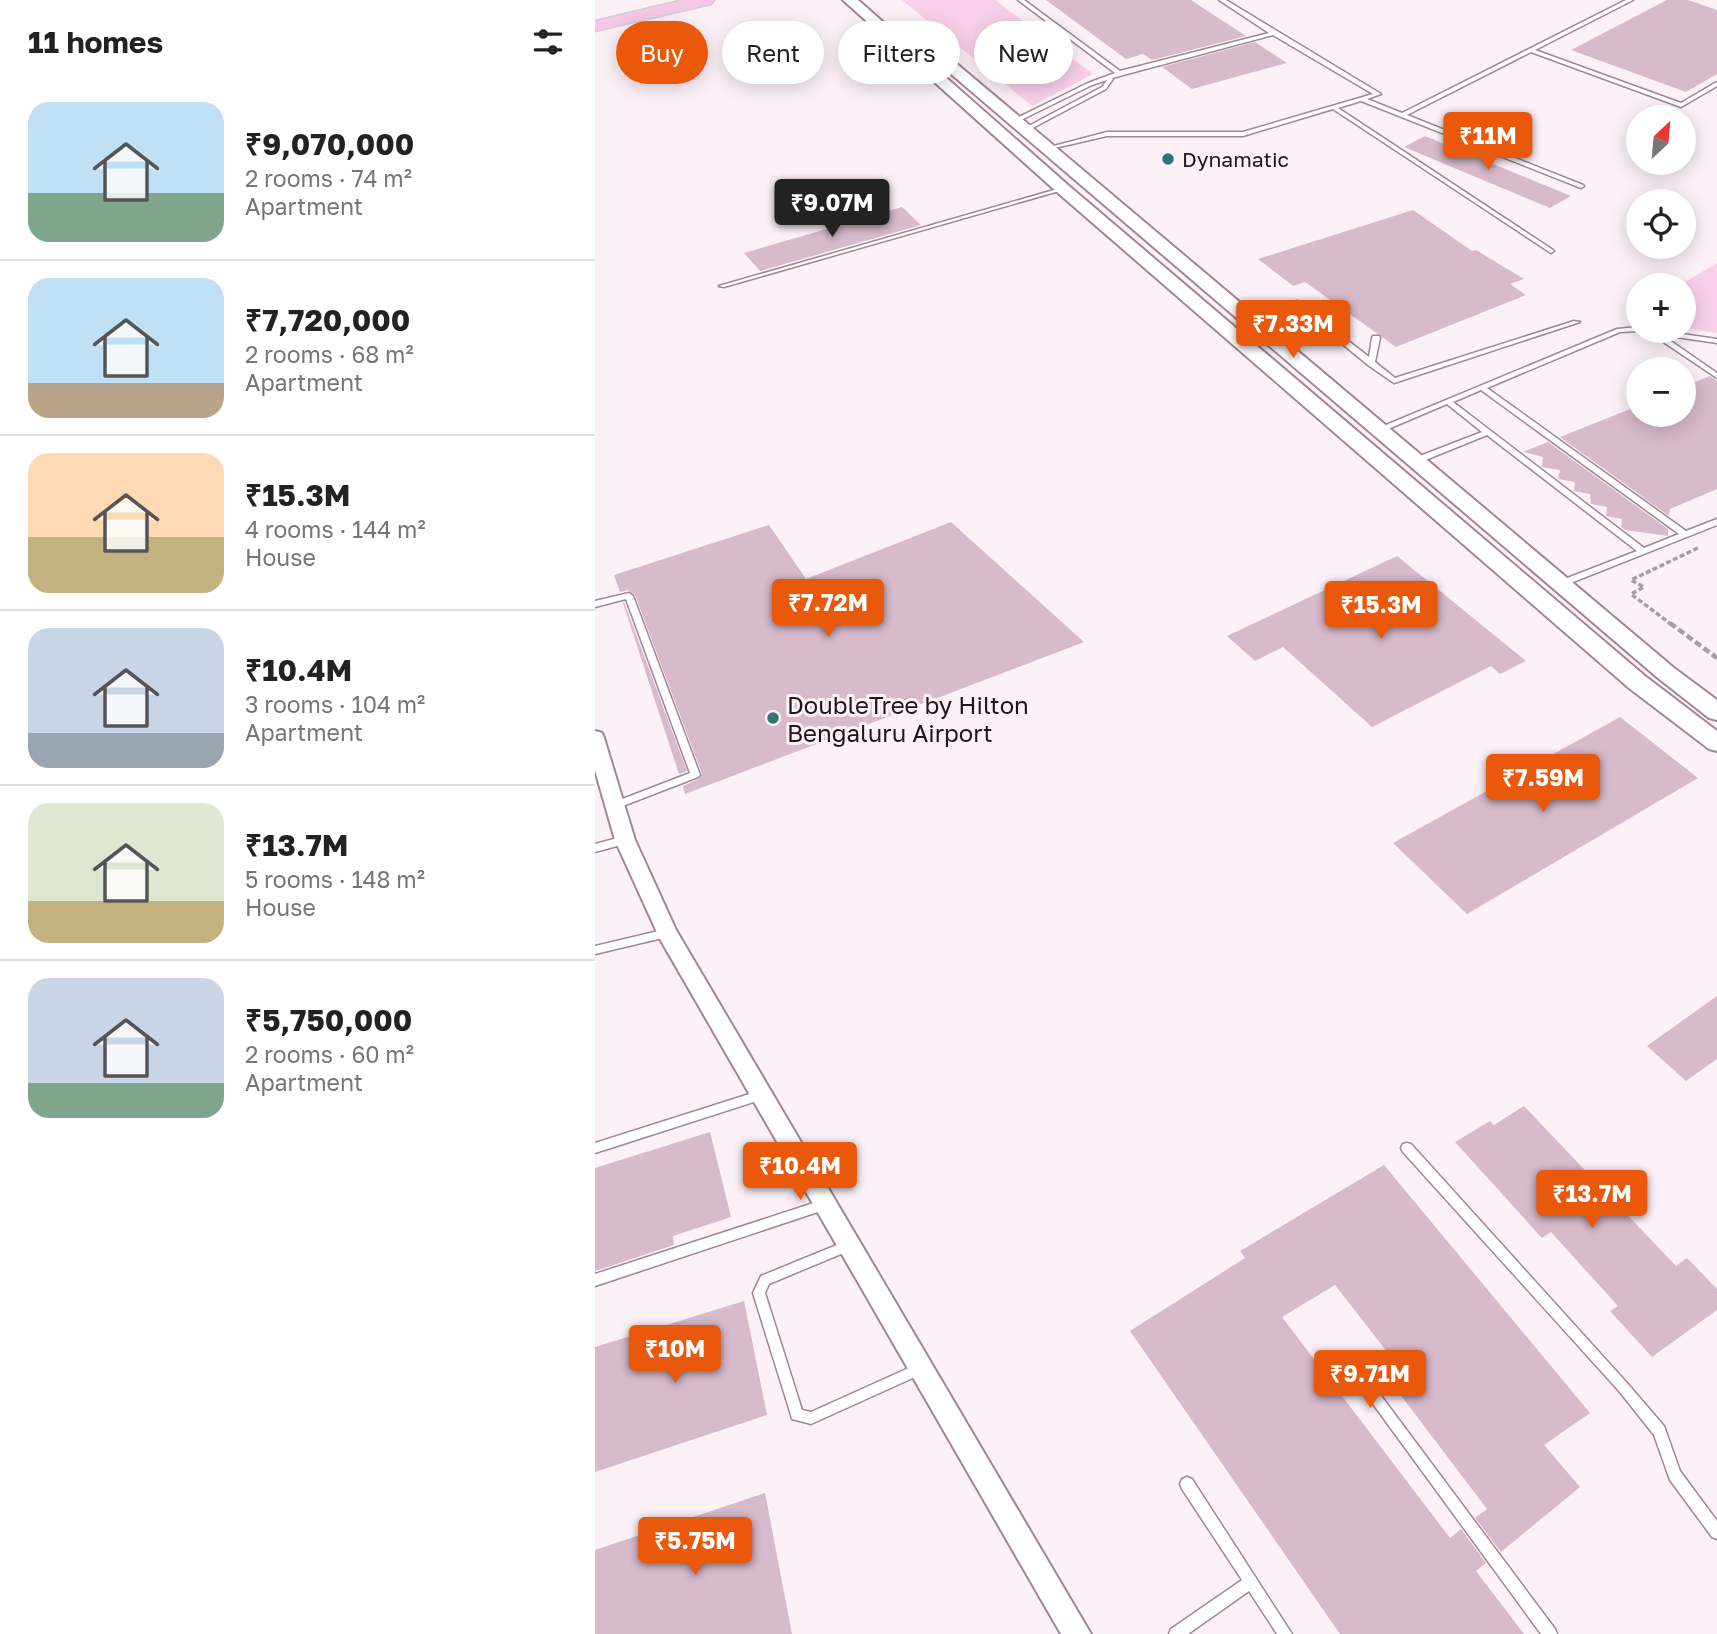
<!DOCTYPE html>
<meta charset="utf-8">
<style>
:root{--surface:#fff;--page:#f2f2f2;--text:#222;--muted:#767676;--line:#e0e0e0;--accent:#ea580c}
body{margin:0;font-family:"Golos Text",sans-serif;background:var(--page);color:var(--text);height:100vh;display:flex;flex-direction:column;font-size:26px;white-space:nowrap}
*{box-sizing:border-box;margin:0}
p{font-size:23px;color:var(--muted)}
.icon{flex:none;width:38px;height:38px;fill:none;stroke:currentColor;stroke-width:2;stroke-linecap:round;stroke-linejoin:round}
.map{position:relative;flex:1;overflow:hidden}
.panel{display:flex;flex-direction:column;background:var(--surface);width:595px}
.panel>*{flex:none}
.hud{position:absolute;left:21px;top:21px;width:665px;height:63px;display:flex;gap:14px}
.needle{width:46px;rotate:26deg}
.fabs{position:absolute;left:1031px;top:105px;display:grid;gap:14px}
.fabs a{display:grid;place-items:center;width:70px;height:70px;border-radius:50%;background:var(--surface);box-shadow:0 4px 18px #0003;font-size:35px}
.price{position:absolute;translate:-50% -60px;padding:0 16px;border-radius:7px;background:var(--accent);color:#fff;font-size:23px;line-height:46px;filter:drop-shadow(0 2px 4px #0008)}
.price::after{content:'';position:absolute;left:50%;top:42px;width:21px;height:16px;margin-left:-10px;background:inherit;clip-path:polygon(0 0,100% 0,50% 100%)}
.price.on{background:#222;color:#fff}
ul{padding:0;list-style:none}
li{display:flex;align-items:center;gap:21px;height:175px;padding:0 28px}
li+li{border-top:2px solid var(--line)}
li span{display:grid;place-items:center;flex:none;width:196px;height:140px;border-radius:21px;color:#555}
li>.icon{margin-inline-start:auto}
span .icon{width:84px;height:84px;fill:#fffc;stroke-width:1}
li b{font-size:30px}
h2{display:flex;justify-content:space-between;align-items:center;height:84px;padding:0 28px;font-size:30px}
.chip{padding:0 24px;border-radius:32px;background:var(--surface);box-shadow:0 4px 18px #0003;font-size:24px;line-height:63px}
.chip.on{background:var(--accent);color:#fff}
main{display:flex;flex:1;min-height:0}
.map>svg:first-child{display:block}
.green{fill:#f9d0ea}
.building{fill:#d7bacc}
.lines{fill:none;stroke-linecap:round;stroke-linejoin:round}
.service-casing{stroke:#a18697;stroke-width:3}
.minor-casing{stroke:#a18697;stroke-width:4}
.tertiary-casing{stroke:#a18697;stroke-width:4}
.primary-casing{stroke:#d2d0d1;stroke-width:3}
.path-far1{stroke:#a99da4;stroke-width:3.5;stroke-dasharray:5 2.5;stroke-linecap:butt}
.path{stroke:#a99da4;stroke-width:4.5;stroke-dasharray:7 3.5;stroke-linecap:butt}
.service{fill:#fff;fill-rule:evenodd}
.minor{fill:#fff;fill-rule:evenodd}
.tertiary{fill:#fff;fill-rule:evenodd}
.primary{fill:#f6c7e6;fill-rule:evenodd}
.poi-dot{fill:#2f7773;stroke:#fdf1f8;stroke-width:2.5}
.labels{text-anchor:middle;dominant-baseline:central;stroke-width:6;stroke-linejoin:round;paint-order:stroke}
.far-poi-label{font-size:21px;fill:#1f151b;stroke:#fdf1f8;text-anchor:start}
.poi-label{font-size:24px;fill:#1f151b;stroke:#fdf1f8;text-anchor:start}
</style>
<main>
<section class="panel">
<h2>11 homes<svg class="icon" aria-label="filters" viewBox="0 0 24 24"><path d="M4 7h16M4 17h16"/><circle cx="9" cy="7" r="2"/><circle cx="15" cy="17" r="2"/></svg></h2>
<ul>
<li><span style="background:linear-gradient(#bfe0f5 65%,#7fa58c 0)"><svg class="icon" aria-label="home" viewBox="0 0 24 24"><path d="M3 11l9-7 9 7M6 9v11h12V9"/></svg></span><div><b>₹9,070,000</b><p>2 rooms · 74 m²</p><p>Apartment</p></div></li>
<li><span style="background:linear-gradient(#bfe0f5 75%,#b9a48a 0)"><svg class="icon" aria-label="home" viewBox="0 0 24 24"><path d="M3 11l9-7 9 7M6 9v11h12V9"/></svg></span><div><b>₹7,720,000</b><p>2 rooms · 68 m²</p><p>Apartment</p></div></li>
<li><span style="background:linear-gradient(#ffd9b3 60%,#c2b280 0)"><svg class="icon" aria-label="home" viewBox="0 0 24 24"><path d="M3 11l9-7 9 7M6 9v11h12V9"/></svg></span><div><b>₹15.3M</b><p>4 rooms · 144 m²</p><p>House</p></div></li>
<li><span style="background:linear-gradient(#c9d6e8 75%,#9aa5b1 0)"><svg class="icon" aria-label="home" viewBox="0 0 24 24"><path d="M3 11l9-7 9 7M6 9v11h12V9"/></svg></span><div><b>₹10.4M</b><p>3 rooms · 104 m²</p><p>Apartment</p></div></li>
<li><span style="background:linear-gradient(#dfe7d0 70%,#c2b280 0)"><svg class="icon" aria-label="home" viewBox="0 0 24 24"><path d="M3 11l9-7 9 7M6 9v11h12V9"/></svg></span><div><b>₹13.7M</b><p>5 rooms · 148 m²</p><p>House</p></div></li>
<li><span style="background:linear-gradient(#c9d6e8 75%,#7fa58c 0)"><svg class="icon" aria-label="home" viewBox="0 0 24 24"><path d="M3 11l9-7 9 7M6 9v11h12V9"/></svg></span><div><b>₹5,750,000</b><p>2 rooms · 60 m²</p><p>Apartment</p></div></li>
</ul>
</section>
<div class="map">
<svg width="1122" height="1634" viewBox="0 0 1122 1634">
<rect width="100%" height="100%" fill="#fdf1f8"/>
<g class="green">
<polygon points="307,0 400,0 498,74 437,106"/>
<polygon points="1122,263 1122,333 1089,328 1088,285 1085,285"/>
</g>
<g class="building">
<polygon points="451,0 596,0 651,36 557,60 548,54 531,59"/>
<polygon points="1072,0 1093,0 1122,10 1122,74 1091,92 976,50"/>
<polygon points="660,42 692,63 597,89 567,67"/>
<polygon points="830,136 976,196 955,208 809,147"/>
<polygon points="307,207 326,225 165,271 149,253"/>
<polygon points="818,210 877,251 881,250 929,279 915,284 931,295 801,347 710,282 698,286 663,259"/>
<polygon points="1115,376 1122,381 1122,489 1075,509 1074,516 965,437 1043,406 1043,415 1088,415 1088,387"/>
<polygon points="953,442 1073,529 1073,536 1030,530 1026,527 1027,519 1011,516 1012,507 996,504 995,494 979,491 980,482 963,479 965,470 947,467 948,457 928,452"/>
<polygon points="356,522 489,642 90,794 88,786 104,779 107,774 40,595 33,590 25,592 19,575 174,525 211,579"/>
<polygon points="802,556 931,661 905,674 896,666 777,727 688,647 660,661 632,636"/>
<polygon points="29,602 92,771 84,774 28,603"/>
<polygon points="1025,717 1103,778 872,914 798,843"/>
<polygon points="1122,996 1122,1059 1091,1081 1052,1046"/>
<polygon points="929,1106 1081,1266 1092,1258 1122,1289 1122,1310 1057,1357 1015,1311 1023,1306 956,1232 947,1238 860,1142 895,1121 899,1125"/>
<polygon points="115,1132 136,1217 78,1236 79,1245 0,1271 0,1168"/>
<polygon points="789,1165 995,1413 949,1445 985,1487 906,1552 880,1518 892,1509 801,1389 814,1380 740,1285 687,1317 855,1538 866,1529 891,1563 881,1571 929,1634 745,1634 535,1331 650,1258 645,1251"/>
<polygon points="149,1301 172,1415 0,1472 0,1347"/>
<polygon points="170,1493 197,1634 0,1634 0,1550"/>
</g>
<g class="lines">
<g class="service-casing">
<g id="service">
<polygon points="423,0 429,0 525,71 674,33 624,0 631,0 786,94 772,99 807,113 1031,0 1038,0 940,50 1086,103 1120,83 1122,82 1122,86 1086,107 936,52 812,115 988,185 989,186 986,188 766,101 743,108 958,250 959,251 956,253 738,109 648,136 512,136 451,150 451,148 512,132 648,132 778,94 678,35 517,78 518,79 511,89 432,131 428,131 428,129 507,87 512,80 497,85 422,122 418,122 418,120 493,83 520,73"/>
<polygon points="466,188 471,189 129,287 124,286"/>
<polygon points="702,301 774,357 777,338 778,336 784,336 785,338 780,362 800,378 979,321 985,322 799,383 773,365 701,306 652,320 649,318"/>
<path d="M1043,327V331H1044L1025,332L892,388L1091,531L1122,519V525L968,586L965,587L961,584L962,582L1042,551L892,435L823,463H817V459L887,432L852,404L786,432H780L779,430L1022,329ZM886,390L1084,534L1049,548L858,402Z"/>
<polygon points="1052,331 1066,331 1122,339 1122,343 1067,335 1122,373 1122,378"/>
<polygon points="34,593 38,596 105,775 103,777 20,809 17,807 15,805 17,803 95,773 31,599 0,607 0,601"/>
<polygon points="30,836 33,837 35,840 33,843 0,852 0,844"/>
<polygon points="72,929 76,930 77,933 76,936 0,954 0,946"/>
<polygon points="167,1090 171,1092 173,1095 171,1098 0,1153 0,1143"/>
<polygon points="812,1143 816,1144 1032,1383 1069,1426 1085,1471 1122,1521 1122,1539 1117,1537 1075,1480 1059,1435 1024,1391 808,1152 806,1148 808,1144"/>
<polygon points="231,1199 235,1200 237,1204 235,1208 0,1286 0,1274"/>
<polygon points="254,1240 258,1241 260,1245 258,1249 174,1284 170,1293 207,1410 216,1412 327,1362 331,1364 333,1368 331,1372 216,1424 197,1419 196,1415 158,1293 166,1276"/>
<polygon points="774,1383 778,1385 960,1629 962,1634 946,1634 770,1393 768,1389 770,1385"/>
<polygon points="592,1477 597,1479 697,1634 682,1634 654,1591 593,1634 574,1634 576,1629 647,1580 587,1489 585,1484 587,1479"/>
</g>
</g>
<g class="minor-casing">
<polygon id="minor" points="0,731 7,733 9,738 40,840 81,930 496,1634 466,1634 65,939 20,840 0,770"/>
</g>
<g class="tertiary-casing">
<g id="tertiary">
<polygon points="248,0 263,0 474,186 1050,676 1122,731 1122,751 1114,749 1034,688 462,192"/>
<polygon points="326,37 331,38 1079,668 1122,700 1122,720 1114,718 1063,678 321,44 319,41"/>
</g>
</g>
<g class="primary-casing">
<polygon id="primary" points="88,0 119,0 116,4 0,31 0,21"/>
</g>
<polyline class="path-far1" points="1077,625 1036,594 1049,587 1036,580 1105,547"/>
<polyline class="path" points="1075,623 1122,658"/>
<use href="#service" class="service"/>
<use href="#minor" class="minor"/>
<use href="#tertiary" class="tertiary"/>
<use href="#primary" class="primary"/>
</g>
<g class="poi-dot">
<circle cx="573" cy="159" r="7"/>
<circle cx="178" cy="718" r="7"/>
</g>
<g class="labels">
<g class="far-poi-label">
<text x="587" y="159">Dynamatic</text>
</g>
<g class="poi-label">
<text x="192" y="704">DoubleTree by Hilton<tspan x="192" dy="28">Bengaluru Airport</tspan></text>
</g>
</g>
</svg>
<div class="fabs">
<a><svg class="needle" viewBox="-14 -14 28 28"><path d="M0-13l5 13h-10z" fill="#e53935"/><path d="M0 13l5-13h-10z" fill="#767676"/></svg></a>
<a><svg class="icon" aria-label="locate" viewBox="0 0 24 24"><circle cx="12" cy="12" r="6"/><path d="M12 2v4M12 18v4M2 12h4M18 12h4"/></svg></a>
<a>+</a>
<a>−</a>
</div>
<b class="price" style="left:893px;top:172px">₹11M</b>
<b class="price on" style="left:237px;top:239px">₹9.07M</b>
<b class="price" style="left:698px;top:360px">₹7.33M</b>
<b class="price" style="left:233px;top:639px">₹7.72M</b>
<b class="price" style="left:786px;top:641px">₹15.3M</b>
<b class="price" style="left:948px;top:814px">₹7.59M</b>
<b class="price" style="left:205px;top:1202px">₹10.4M</b>
<b class="price" style="left:997px;top:1230px">₹13.7M</b>
<b class="price" style="left:80px;top:1385px">₹10M</b>
<b class="price" style="left:775px;top:1410px">₹9.71M</b>
<b class="price" style="left:100px;top:1577px">₹5.75M</b>
<div class="hud">
<a class="chip on">Buy</a>
<a class="chip">Rent</a>
<a class="chip">Filters</a>
<a class="chip">New</a>
</div>
</div>
</main>
